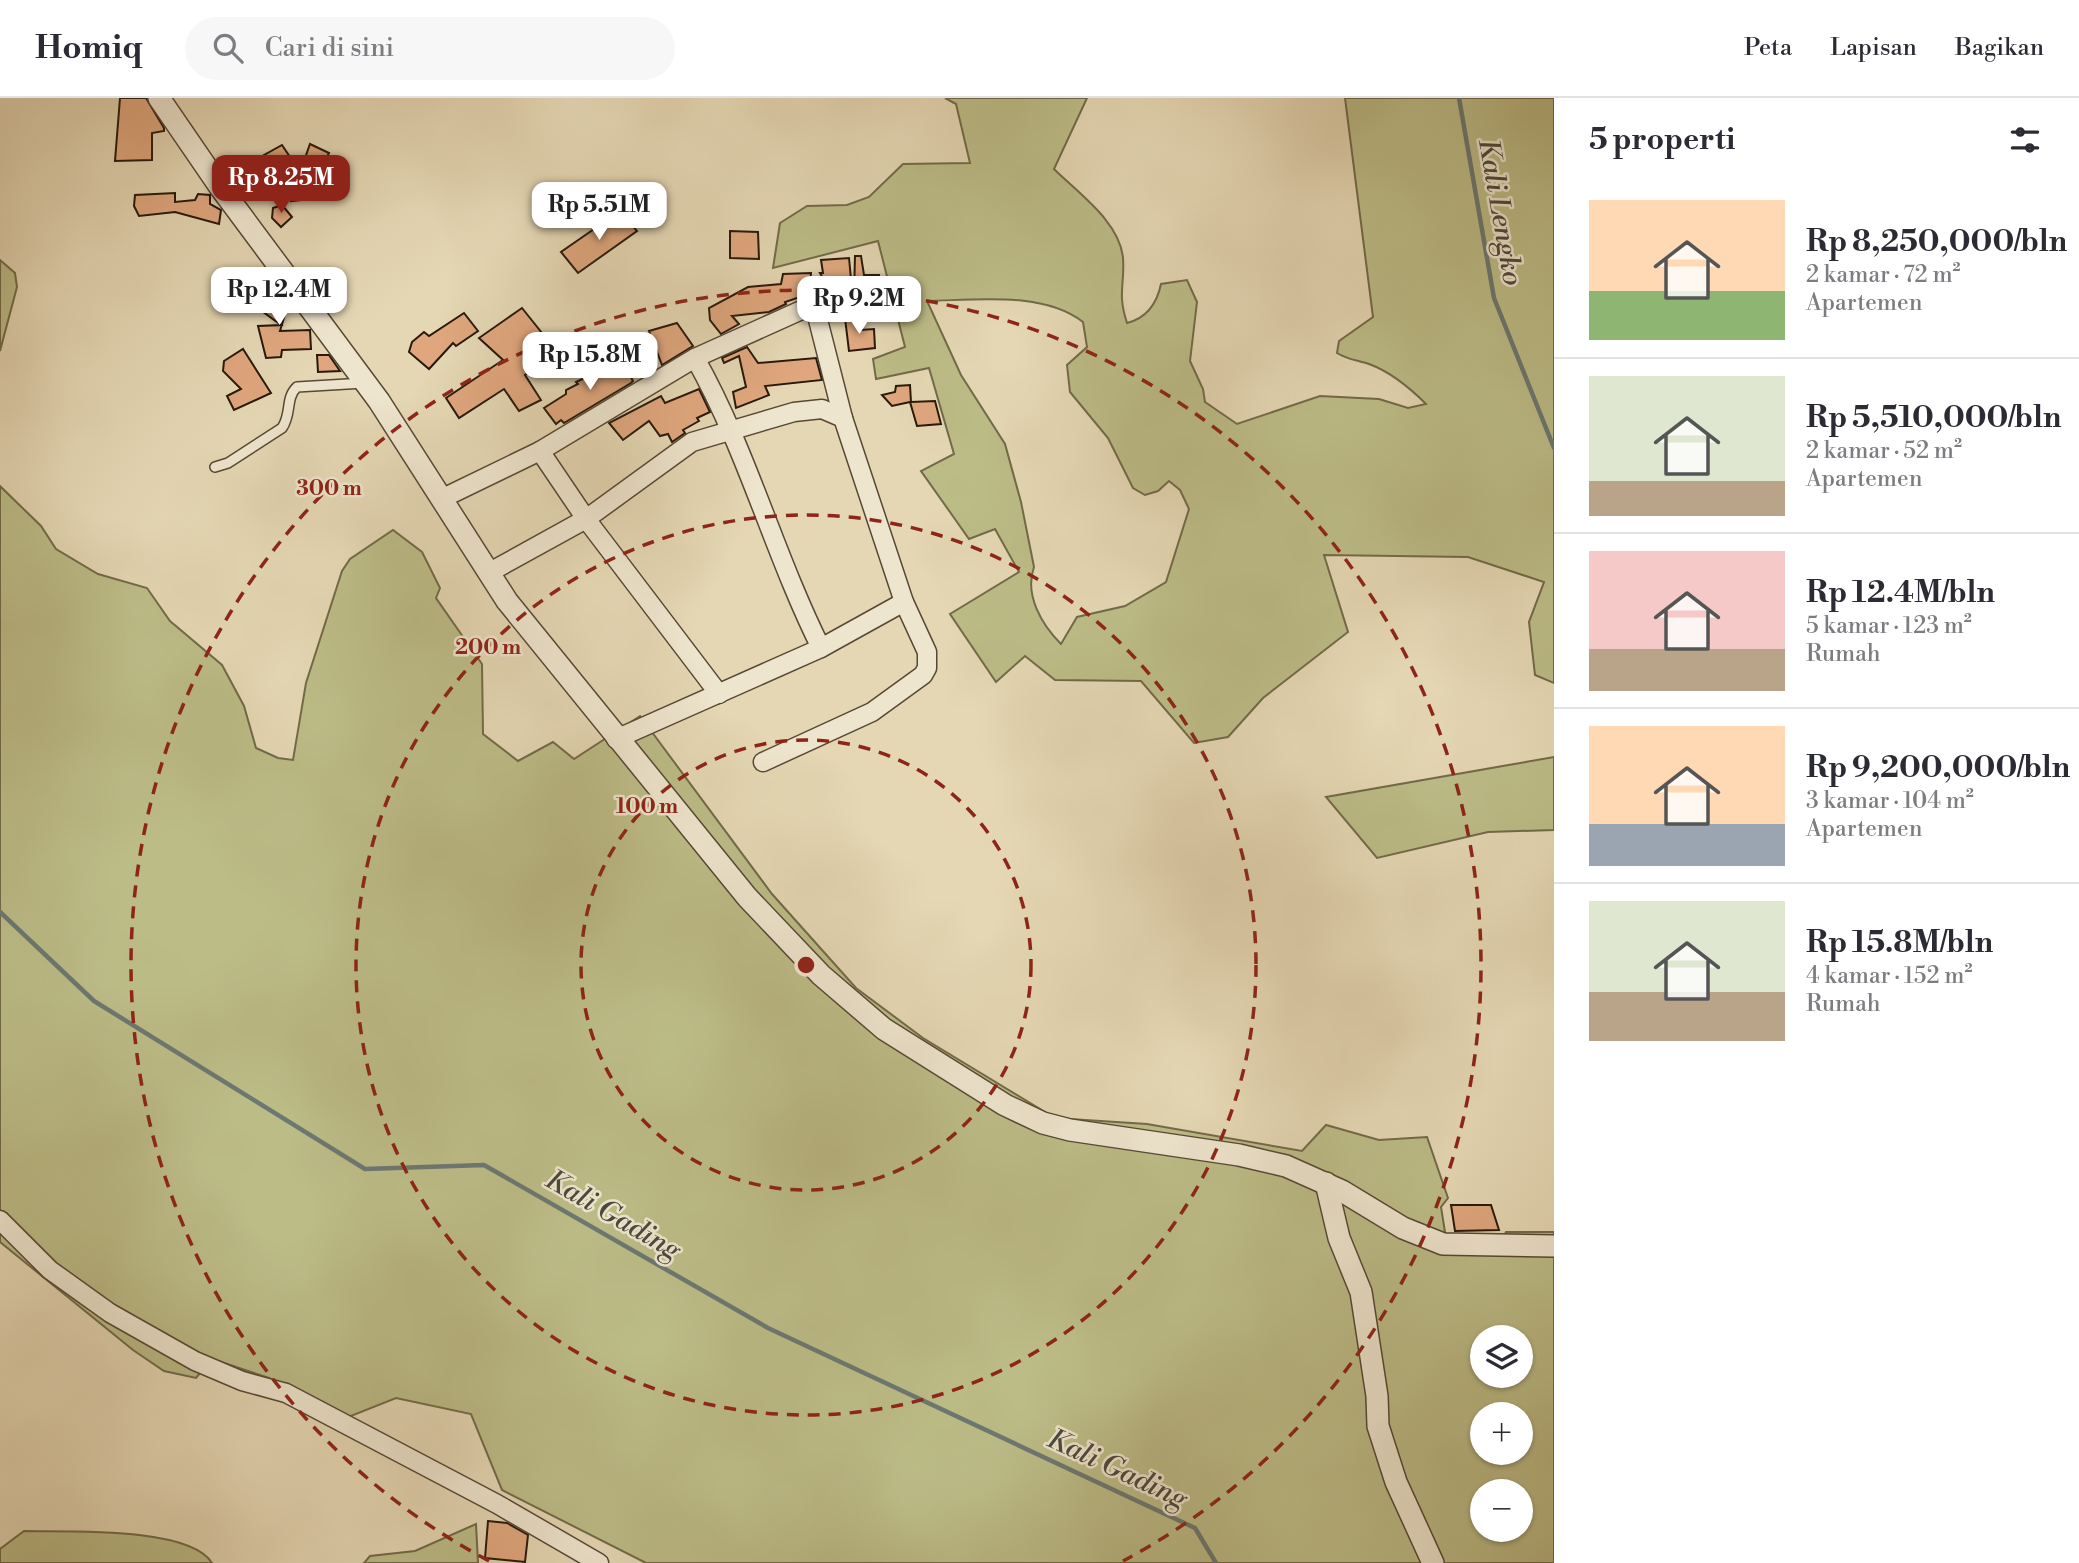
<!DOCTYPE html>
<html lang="id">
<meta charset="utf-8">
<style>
:root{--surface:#fff;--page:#f7f7f7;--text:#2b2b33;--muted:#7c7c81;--line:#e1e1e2;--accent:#8f2418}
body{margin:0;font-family:"Libre Bodoni",serif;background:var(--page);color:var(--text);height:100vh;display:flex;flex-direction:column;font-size:26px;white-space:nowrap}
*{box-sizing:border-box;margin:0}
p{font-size:23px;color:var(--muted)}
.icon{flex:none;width:38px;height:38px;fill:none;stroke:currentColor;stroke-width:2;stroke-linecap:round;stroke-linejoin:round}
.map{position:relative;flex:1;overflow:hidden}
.side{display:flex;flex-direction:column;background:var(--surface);width:525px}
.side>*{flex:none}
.buttons{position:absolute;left:1470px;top:1227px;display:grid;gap:14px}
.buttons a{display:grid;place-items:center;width:63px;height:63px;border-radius:50%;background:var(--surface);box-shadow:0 2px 5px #0004;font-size:35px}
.price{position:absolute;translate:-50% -60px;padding:0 16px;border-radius:14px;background:#fff;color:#222;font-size:23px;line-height:46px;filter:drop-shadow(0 2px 4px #0008)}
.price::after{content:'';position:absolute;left:50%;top:42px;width:21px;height:16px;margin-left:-10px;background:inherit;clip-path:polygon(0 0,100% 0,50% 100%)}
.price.selected{background:var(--accent);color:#fff}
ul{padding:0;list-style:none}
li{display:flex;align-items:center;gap:21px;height:175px;padding:0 35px}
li+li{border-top:2px solid var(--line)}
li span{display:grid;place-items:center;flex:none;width:196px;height:140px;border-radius:0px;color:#555}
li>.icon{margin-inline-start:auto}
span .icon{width:84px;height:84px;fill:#fffc;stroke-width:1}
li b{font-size:30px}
h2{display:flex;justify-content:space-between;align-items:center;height:84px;padding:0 35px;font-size:30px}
header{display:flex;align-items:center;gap:42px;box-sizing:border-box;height:98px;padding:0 35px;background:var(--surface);border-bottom:2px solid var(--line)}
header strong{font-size:33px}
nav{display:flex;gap:38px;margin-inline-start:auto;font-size:24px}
.search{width:490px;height:63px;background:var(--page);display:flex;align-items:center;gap:18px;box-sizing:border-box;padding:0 24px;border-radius:38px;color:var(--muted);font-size:26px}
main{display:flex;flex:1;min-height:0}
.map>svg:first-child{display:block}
.green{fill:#bcbc87;stroke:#726a49;stroke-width:2;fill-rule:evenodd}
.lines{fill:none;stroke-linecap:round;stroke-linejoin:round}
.stream{stroke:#6c7872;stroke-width:4.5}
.building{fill:#e0a77e;stroke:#28190b;stroke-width:2}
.service-casing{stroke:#574835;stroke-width:12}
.minor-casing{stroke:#574835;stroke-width:21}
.tertiary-casing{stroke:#574835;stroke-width:24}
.service{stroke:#eee5ce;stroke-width:9}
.minor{stroke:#eee5ce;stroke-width:18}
.tertiary{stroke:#eee5ce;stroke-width:21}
.ring{fill:none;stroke:#8f2418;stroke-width:3.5;stroke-dasharray:12 9}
.labels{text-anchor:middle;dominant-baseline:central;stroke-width:5;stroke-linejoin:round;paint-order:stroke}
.water-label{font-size:28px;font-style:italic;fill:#4a483f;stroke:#eee5ce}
.centre{fill:#8f2418;stroke:#eee5ce;stroke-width:3.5}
.ring-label{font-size:21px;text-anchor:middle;font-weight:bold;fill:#8f2418;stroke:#eee5ce;stroke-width:5;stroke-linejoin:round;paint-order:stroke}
</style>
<header>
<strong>Homiq</strong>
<div class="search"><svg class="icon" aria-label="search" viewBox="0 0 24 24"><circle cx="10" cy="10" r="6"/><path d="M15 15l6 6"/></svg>Cari di sini</div>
<nav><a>Peta</a><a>Lapisan</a><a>Bagikan</a></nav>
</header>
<main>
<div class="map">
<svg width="1554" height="1465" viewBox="0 0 1554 1465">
<rect width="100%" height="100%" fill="#e5d7b4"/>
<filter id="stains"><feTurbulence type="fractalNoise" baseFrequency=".00286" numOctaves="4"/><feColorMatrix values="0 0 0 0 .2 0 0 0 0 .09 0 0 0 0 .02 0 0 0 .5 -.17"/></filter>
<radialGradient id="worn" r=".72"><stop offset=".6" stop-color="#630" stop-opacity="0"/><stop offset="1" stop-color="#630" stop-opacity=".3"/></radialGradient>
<g class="green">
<path d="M945,0H1087L1054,71C1078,95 1120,124 1123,160C1125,188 1117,194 1127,225C1147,220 1157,205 1161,186L1187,182L1197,204L1190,263L1203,291L1205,304L1237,326L1320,298L1379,301L1408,310L1426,306C1410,290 1391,274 1369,266C1358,262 1348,262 1337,255L1339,243L1373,219L1345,0H1554V585L1535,577L1529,524L1544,484L1468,459L1324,457L1348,534L1263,600L1228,639L1194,645L1141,583L1055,582L1025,558L996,584L950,516L1019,474L995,431L969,441L921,373L954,356L929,270L876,281L873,261L905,249L878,143L773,170L780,125L807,108L847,107L869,99L903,66L970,65L956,6ZM927,203C976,202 1043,193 1083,224L1087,249L1067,267L1070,294L1108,340L1133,390L1145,397L1158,393L1169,383L1180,392L1189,411L1166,484L1125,508L1077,519L1061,546C1042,527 1024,497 1034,469L1021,404L1005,346L961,277Z"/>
<polygon points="0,162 15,175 17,189 0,253"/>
<path d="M0,388L41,428L56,451L98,476L147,490L170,523L222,567L244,608L256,650L278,660L293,662L306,585L342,473L350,461L393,432L422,454L440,490L436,500L482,566L483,636L518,663L553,644L574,661L640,618L772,796L856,890L923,940L1055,1020L1147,1026L1302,1053L1326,1027L1379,1042L1427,1039L1448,1100L1441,1109L1448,1153L1496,1155L1506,1134H1554V1465H646L502,1392L471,1316L396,1300L346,1320L269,1280L212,1261L196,1280L164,1273L133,1252L0,1144ZM1482,1239H1521V1278H1482ZM1482,1316H1521V1354H1482ZM1482,1393H1521V1432H1482Z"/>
<polygon points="1554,659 1554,732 1488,734 1377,760 1326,699"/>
<polygon points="476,1426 478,1465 364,1465 370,1458 415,1453"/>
<path d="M24,1433C64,1434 190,1428 212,1465H0V1451Z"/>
</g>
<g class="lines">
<g class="stream">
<polyline points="1459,0 1494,200 1554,350"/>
<polyline points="0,814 94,903 365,1071 484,1067 768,1230 1195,1430 1216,1465"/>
</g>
</g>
<g class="building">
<polygon points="120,0 146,0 164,30 164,33 152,35 152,62 115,63"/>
<polygon points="310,46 329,55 318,75 310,101 291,103 298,71 300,74"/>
<polygon points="282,47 292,62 249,87 239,71"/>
<polygon points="175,95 175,104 195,102 198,96 210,97 210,106 221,112 219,126 175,114 139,118 134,108 135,97"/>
<polygon points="282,107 292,119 281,129 272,120 273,110"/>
<polygon points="620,113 637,133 578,175 561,154"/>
<polygon points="730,133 758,134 759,161 730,160"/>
<polygon points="855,158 861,158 864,177 879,177 879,190 866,189 867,197 854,197"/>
<polygon points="849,160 851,181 829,191 820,175 823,175 821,162"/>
<polygon points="811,175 809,196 785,204 786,206 769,214 732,218 739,226 721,236 710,222 709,210 748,189 781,186 783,176"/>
<polygon points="263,192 285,198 289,203 280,233 310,232 311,251 282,252 281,259 266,260 258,228 281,227 251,205"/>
<polygon points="522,210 558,255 525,277 541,302 519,313 504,291 459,320 446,300 503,262 479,240"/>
<polygon points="464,215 478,233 456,248 453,245 429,271 409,254 412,244 424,234 429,238"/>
<polygon points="860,219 860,232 874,231 875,250 849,253 845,220"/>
<polygon points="677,225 693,248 662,267 649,233"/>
<polygon points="747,249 758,265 816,260 822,282 765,288 769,297 736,310 733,294 746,289 739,258 724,265 722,260"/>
<polygon points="243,251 271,295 234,312 227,298 241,291 223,273 224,263"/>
<polygon points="317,257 329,257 340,273 318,274"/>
<polygon points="622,262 633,283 631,285 564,325 561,322 556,326 544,310 566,296 566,292 578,286 576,284"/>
<polygon points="910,287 911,304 935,303 941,326 917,328 910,304 892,308 882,297 895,294 896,288"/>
<polygon points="699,291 710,314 697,320 699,323 683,332 685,335 672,344 668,336 660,338 649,323 623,342 609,325 661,298 665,305"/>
<polygon points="1451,1107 1491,1107 1499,1132 1455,1133"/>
<polygon points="488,1423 507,1425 528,1437 525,1464 485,1460"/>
</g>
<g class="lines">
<g class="service-casing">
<path id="service" d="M215,369L228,365L282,330C292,316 285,300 297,289L364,285"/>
</g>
<g class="minor-casing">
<g id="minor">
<polyline points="540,353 586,421 719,596"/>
<polyline points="441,401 540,353 695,260 806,210 816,214 843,320"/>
<polyline points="490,474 586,421 692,344 794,314 822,311 843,320 904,504 927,554 927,570 923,577 872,614 763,664"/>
<polyline points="821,550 904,504"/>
<path d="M616,641L821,550C774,456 747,352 695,260"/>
<polyline points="0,1122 50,1172 110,1215 195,1263 242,1283 286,1295 497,1406 599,1465"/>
</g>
</g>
<g class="tertiary-casing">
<g id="tertiary">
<polyline points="159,0 220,89 379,303 507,503 747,799 821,877 884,931 1005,1007 1043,1025 1070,1032 1239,1057 1286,1068 1342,1093 1403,1130 1443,1146 1554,1148"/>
<polyline points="1326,1085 1339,1140 1361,1194 1377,1298 1378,1328 1396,1384 1433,1465"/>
</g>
</g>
<use href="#service" class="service"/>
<use href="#minor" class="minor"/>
<use href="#tertiary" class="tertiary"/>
</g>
<g class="ring">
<circle cx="806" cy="867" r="225"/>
<circle cx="806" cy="867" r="450"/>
<path d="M489 1463A675 675 0 1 1 1123 1463"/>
</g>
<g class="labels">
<g class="water-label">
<text transform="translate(1500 114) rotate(80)">Kali Lengko</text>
<text transform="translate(613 1117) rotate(30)">Kali Gading</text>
<text transform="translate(1117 1371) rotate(25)">Kali Gading</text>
</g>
</g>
<circle cx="806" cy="867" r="10" class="centre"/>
<g class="ring-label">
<text x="329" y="397">300 m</text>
<text x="488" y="556">200 m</text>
<text x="647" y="715">100 m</text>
</g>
<rect width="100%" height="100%" filter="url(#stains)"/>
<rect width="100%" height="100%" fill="url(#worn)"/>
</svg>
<div class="buttons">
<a><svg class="icon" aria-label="layers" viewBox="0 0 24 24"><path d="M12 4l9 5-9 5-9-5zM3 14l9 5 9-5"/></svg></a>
<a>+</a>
<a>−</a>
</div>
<b class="price selected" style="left:281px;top:117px">Rp 8.25M</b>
<b class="price" style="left:599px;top:144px">Rp 5.51M</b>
<b class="price" style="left:279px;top:229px">Rp 12.4M</b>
<b class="price" style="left:859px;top:238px">Rp 9.2M</b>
<b class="price" style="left:590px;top:294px">Rp 15.8M</b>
</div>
<section class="side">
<h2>5 properti<svg class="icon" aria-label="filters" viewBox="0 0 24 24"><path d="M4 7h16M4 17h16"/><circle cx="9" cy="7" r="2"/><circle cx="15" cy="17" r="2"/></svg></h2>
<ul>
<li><span style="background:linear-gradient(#ffd9b3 65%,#8fb573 0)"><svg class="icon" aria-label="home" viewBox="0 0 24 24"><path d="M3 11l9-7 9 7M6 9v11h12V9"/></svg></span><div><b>Rp 8,250,000/bln</b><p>2 kamar · 72 m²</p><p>Apartemen</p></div></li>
<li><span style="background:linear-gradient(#dfe7d0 75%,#b9a48a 0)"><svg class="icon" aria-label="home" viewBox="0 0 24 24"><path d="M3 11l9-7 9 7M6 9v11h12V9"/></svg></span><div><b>Rp 5,510,000/bln</b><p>2 kamar · 52 m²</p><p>Apartemen</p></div></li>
<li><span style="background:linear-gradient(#f6c9c9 70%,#b9a48a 0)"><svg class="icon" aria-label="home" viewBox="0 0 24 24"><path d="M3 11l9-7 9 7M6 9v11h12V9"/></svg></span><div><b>Rp 12.4M/bln</b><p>5 kamar · 123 m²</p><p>Rumah</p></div></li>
<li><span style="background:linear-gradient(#ffd9b3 70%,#9aa5b1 0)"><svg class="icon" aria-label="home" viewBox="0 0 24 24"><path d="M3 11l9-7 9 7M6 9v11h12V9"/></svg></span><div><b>Rp 9,200,000/bln</b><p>3 kamar · 104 m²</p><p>Apartemen</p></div></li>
<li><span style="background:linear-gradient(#dfe7d0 65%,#b9a48a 0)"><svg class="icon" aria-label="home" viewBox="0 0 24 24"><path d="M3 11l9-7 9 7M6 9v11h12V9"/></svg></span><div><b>Rp 15.8M/bln</b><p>4 kamar · 152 m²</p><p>Rumah</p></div></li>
</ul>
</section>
</main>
